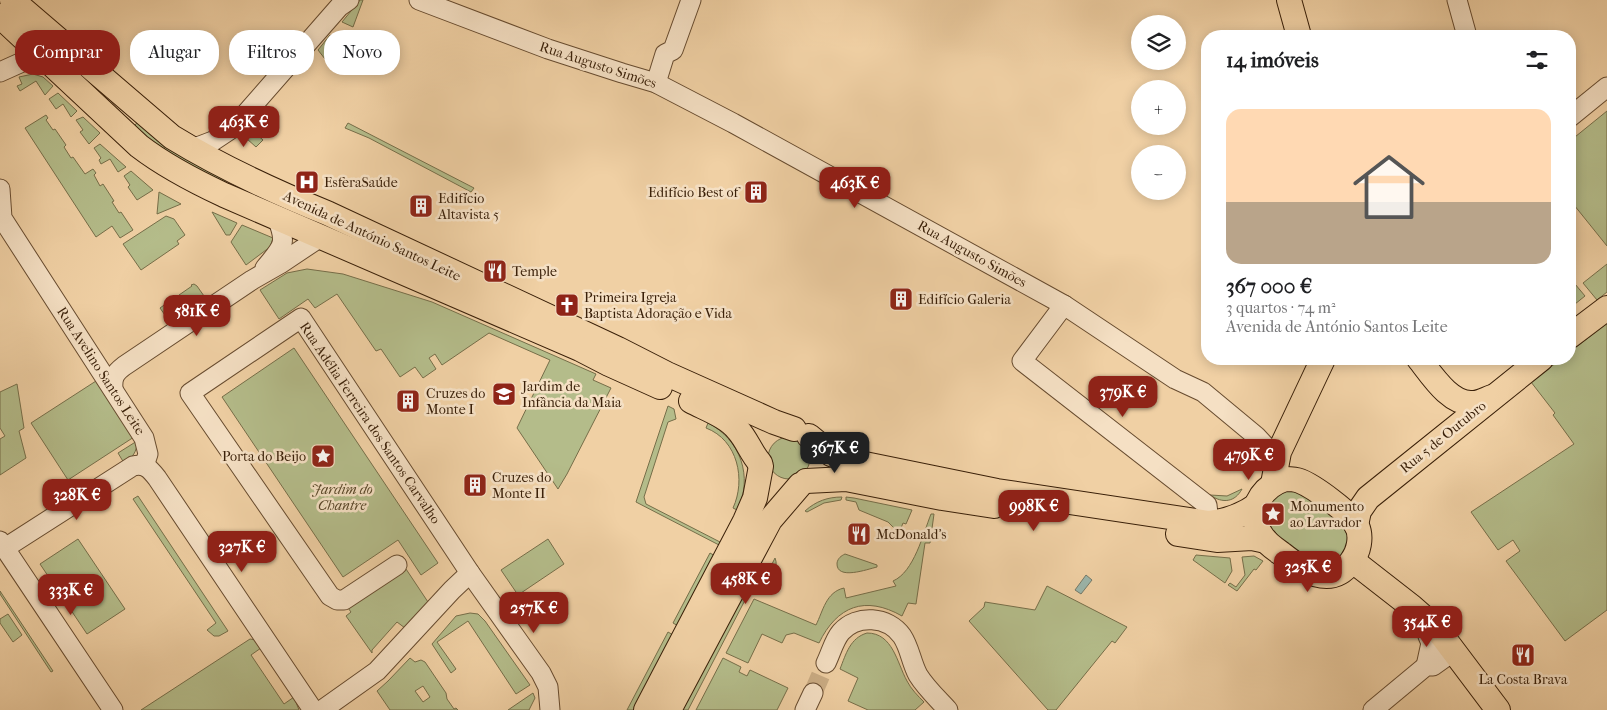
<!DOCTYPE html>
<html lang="pt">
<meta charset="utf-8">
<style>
:root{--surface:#fff;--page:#f6f6f6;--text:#202124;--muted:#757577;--line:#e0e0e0;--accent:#8f2418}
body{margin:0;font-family:"IM FELL French Canon",serif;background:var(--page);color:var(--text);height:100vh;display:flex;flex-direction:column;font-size:19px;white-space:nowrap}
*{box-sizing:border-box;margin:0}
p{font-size:16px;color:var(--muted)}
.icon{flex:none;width:28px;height:28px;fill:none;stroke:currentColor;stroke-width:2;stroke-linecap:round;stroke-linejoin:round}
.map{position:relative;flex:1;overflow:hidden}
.details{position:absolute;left:1201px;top:30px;width:375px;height:335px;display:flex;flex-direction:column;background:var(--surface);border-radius:20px;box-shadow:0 2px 12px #0003}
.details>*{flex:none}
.guide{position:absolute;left:15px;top:30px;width:475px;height:45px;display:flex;gap:10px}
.buttons{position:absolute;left:1131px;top:15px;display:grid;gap:10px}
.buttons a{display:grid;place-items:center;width:55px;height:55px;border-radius:50%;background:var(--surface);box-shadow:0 2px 12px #0003;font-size:25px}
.price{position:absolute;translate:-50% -42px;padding:0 11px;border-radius:10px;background:var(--accent);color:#fff;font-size:16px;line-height:32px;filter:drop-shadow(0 1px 2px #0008)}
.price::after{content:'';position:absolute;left:50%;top:30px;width:15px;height:11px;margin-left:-8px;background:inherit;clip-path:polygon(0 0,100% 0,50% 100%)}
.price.active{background:#222;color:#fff}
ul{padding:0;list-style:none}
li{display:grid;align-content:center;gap:10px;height:265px;padding:0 25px}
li+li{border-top:1px solid var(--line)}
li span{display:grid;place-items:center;height:155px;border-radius:15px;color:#555}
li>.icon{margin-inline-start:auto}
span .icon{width:90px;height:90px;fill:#fffc;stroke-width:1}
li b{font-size:21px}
h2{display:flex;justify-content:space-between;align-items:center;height:60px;padding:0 25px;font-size:21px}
.tag{padding:0 18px;border-radius:20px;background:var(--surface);box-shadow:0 2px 12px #0003;font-size:18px;line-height:45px}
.tag.active{background:var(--accent);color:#fff}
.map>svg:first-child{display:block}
.green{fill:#b4bc8a;stroke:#766e49;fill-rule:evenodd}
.water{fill:#9bb6ac;stroke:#747a6a}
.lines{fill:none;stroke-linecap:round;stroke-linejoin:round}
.minor-tunnel{stroke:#cbad85;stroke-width:19;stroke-dasharray:19 9;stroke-linecap:butt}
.minor-casing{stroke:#674b2f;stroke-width:21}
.major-casing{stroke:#391f08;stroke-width:26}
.minor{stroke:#f5e0c4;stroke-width:19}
.major{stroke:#f0d0a4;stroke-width:24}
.labels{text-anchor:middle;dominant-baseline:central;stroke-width:5;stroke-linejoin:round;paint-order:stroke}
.street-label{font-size:14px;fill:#391f08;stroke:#f5e0c4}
.poi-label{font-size:14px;fill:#391f08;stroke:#f5e0c4;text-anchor:start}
.park-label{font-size:14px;font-style:italic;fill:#584628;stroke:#f5e0c4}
</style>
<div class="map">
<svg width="1607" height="710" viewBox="0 0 1607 710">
<rect width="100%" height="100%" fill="#f0d0a4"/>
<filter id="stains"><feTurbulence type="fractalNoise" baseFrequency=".004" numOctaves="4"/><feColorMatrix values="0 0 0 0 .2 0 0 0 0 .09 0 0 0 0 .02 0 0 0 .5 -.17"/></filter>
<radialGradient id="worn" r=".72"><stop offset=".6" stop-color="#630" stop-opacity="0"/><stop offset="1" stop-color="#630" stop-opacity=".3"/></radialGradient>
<g class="green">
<polygon points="360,0 363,0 353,27 342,22"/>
<polygon points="254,33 277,48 273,52 252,35"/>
<polygon points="330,35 337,41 332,51 325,59 318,50"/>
<polygon points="33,74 43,77 53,86 45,95 36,81 20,91 17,86 22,84 19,77"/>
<polygon points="58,93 77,111 71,117 63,104 56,109 49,99"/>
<polygon points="1607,111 1607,246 1570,200 1570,141"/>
<polygon points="46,115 48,118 46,120 53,130 55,129 66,145 64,147 71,158 73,157 85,174 93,169 96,173 94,175 100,186 103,184 114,201 112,202 119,213 121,212 133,230 120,238 112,226 96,237 25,128"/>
<polygon points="83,117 100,133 89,144 80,132 83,130 76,120"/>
<polygon points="141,118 229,174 221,189 130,131"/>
<polygon points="257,119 268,121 273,126 267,133 255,122"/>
<polygon points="348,123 474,188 471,192 369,138 345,128"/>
<polygon points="253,131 263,140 256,147 246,138"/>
<polygon points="100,144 126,167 118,172 110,159 101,164 99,160 101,158 94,148"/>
<polygon points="131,171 153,190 137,200 128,187 130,185 124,176"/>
<polygon points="159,192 181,204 157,214"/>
<polygon points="212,212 237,223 230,235 226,235"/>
<polygon points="166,216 174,219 185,235 177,241 179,244 141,270 123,244"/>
<polygon points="242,225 273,238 270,247 246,265 231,242"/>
<polygon points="1607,264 1607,292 1597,300 1583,283"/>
<polygon points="307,269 343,274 432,302 596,374 593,380 611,388 567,474 558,489 517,428 550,360 489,333 442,365 435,354 429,358 436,369 423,378 415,367 400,377 381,349 376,351 337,294 315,308 308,299 279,319 260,290 287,273"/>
<polygon points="1570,278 1585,296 1570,308"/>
<polygon points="194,284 197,286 204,296 187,307 179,295 192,286 191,285"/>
<polygon points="174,298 180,309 167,318 160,308"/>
<polygon points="1607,323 1607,610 1565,641 1506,561 1520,551 1513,540 1498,550 1471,512 1574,444 1553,415 1555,413 1531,382 1561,359 1570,359 1570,352"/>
<polygon points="294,348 438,563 421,575 398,540 343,577 222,397"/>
<polygon points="96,381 134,437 68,480 31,423"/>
<polygon points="17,384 24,428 19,431 26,458 0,475 0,439 5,436 0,428 0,392"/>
<polygon points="668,406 674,409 676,419 668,422 644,497 646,504 720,542 719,545 636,502"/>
<path d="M708,423C740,439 754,477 737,510L733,508C746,480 738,440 706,428Z"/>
<circle cx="789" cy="458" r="21"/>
<path d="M137,441C137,452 133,457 124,463L118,453Z"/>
<path d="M1242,489C1235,502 1223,504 1210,495L1227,496Z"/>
<polygon points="1284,490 1301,490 1347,527 1349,545 1335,564 1314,565 1268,529 1266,507"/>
<polygon points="138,496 228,631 219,636 214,636 207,630 216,623 133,499"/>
<path d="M842,497L841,500L824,503L807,512L805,511C816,501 828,497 842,497Z"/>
<polygon points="846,497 854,498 912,510 906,524 903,523 899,533 888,522 859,510 856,502 846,500"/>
<path d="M931,514H934L930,543H925L916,604L908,603L902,616C865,595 837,606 819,643L794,633L786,635L782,643L762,634L748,663L726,653L754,599L816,625C823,611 826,592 844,588L846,598L896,586L893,581C914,572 923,534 931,514Z"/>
<polygon points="78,539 125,609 87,634 40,564"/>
<polygon points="548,539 564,564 518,595 501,570"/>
<polygon points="710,553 717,557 680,627 673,623"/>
<path d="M845,554L877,565V567C868,569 836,581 837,563C838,558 841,556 845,554Z"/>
<polygon points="1196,555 1230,558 1232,571 1225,583 1193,560"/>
<polygon points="1254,556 1263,561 1256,570 1254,569 1237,591 1228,585 1230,583 1236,587 1245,575 1242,557"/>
<path d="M775,558C779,567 772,576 768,585L763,582Z"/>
<polygon points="406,569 428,602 405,628 397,622 372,650 372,653 346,616 351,612 348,608"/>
<polygon points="750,574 757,577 688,710 679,710"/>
<polygon points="1047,586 1127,627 1115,643 1112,641 1056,710 1048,710 969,621 984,607 985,602 1035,610"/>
<polygon points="0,591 53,671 51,672 0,594"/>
<polygon points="470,613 478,614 485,621 530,685 516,694 468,621 437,642 456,669 451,673 432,644 456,616"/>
<polygon points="8,614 22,635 13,642 0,623 0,619"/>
<polygon points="668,632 675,636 636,710 627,710"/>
<path d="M867,633C893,633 897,663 907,681C911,689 918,696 924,702L915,710H868L848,701L858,678L840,669C846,654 850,638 867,633Z"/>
<polygon points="250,639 256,640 261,648 251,655 284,704 294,697 299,710 141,710"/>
<path d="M410,658L415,662L421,660L425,662L446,693L447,699L454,709L456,708L458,710H390L377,691L388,681ZM423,686L430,697L423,702L415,691Z"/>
<polygon points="723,658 741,667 739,672 747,676 750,670 788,688 777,710 696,710"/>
<polygon points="533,693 535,698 529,710 508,710"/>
</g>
<polygon class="water" points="1086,575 1092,580 1081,594 1075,590"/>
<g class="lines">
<polyline class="minor-tunnel" points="813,693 826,663"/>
<g class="minor-casing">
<g id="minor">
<polyline points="419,0 548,49 622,73 656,83 733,123 1064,305 1175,379 1203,392 1256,436 1271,452 1276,461"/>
<polyline points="1457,0 1467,36"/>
<polyline points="0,72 20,63 37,50"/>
<polyline points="656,83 665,54 673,50 691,0"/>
<polyline points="1570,117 1607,87"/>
<polyline points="192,149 213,141 234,127 339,7 349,0"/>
<polyline points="0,189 2,218 144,438 148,454 144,466"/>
<path d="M265,268C282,247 288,245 277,218"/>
<polyline points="1064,305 1022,361 1207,505 1209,523"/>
<path d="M113,389C112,377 115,373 124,366L252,280L280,264L322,236"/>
<polyline points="0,541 113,710"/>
<path d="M5,548L133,466C145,463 150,469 157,478L313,710"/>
<polyline points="397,565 344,600 337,600 330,596 190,393 301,318 470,573 541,673 548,687 550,710"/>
<path d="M826,663C831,653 834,640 841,632C857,614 888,616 902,636C910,648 911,662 918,675C926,688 938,699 948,710"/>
<polyline points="1426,666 1431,643 1428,636 1427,620"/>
<polyline points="322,710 377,671 452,590 470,573"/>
<polyline points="805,710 813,693"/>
<polyline points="1373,710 1426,666 1433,666 1454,651"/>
</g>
</g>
<g class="major-casing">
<g id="major">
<path d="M12,0L172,137C221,167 273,191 327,213L618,349L667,374L774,422L794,429"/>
<polyline points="1289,0 1299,36"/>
<path d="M0,16L139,146C165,166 194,181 224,195L580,349L609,364L660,387"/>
<polyline points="1570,336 1607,308"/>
<path d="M1419,359C1431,374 1450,405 1473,403C1479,403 1486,399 1492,397"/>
<path d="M691,401C706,409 727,416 738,430C747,440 751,453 760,463"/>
<path d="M809,436L831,454L850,461L997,491L1209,523C1228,521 1242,516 1257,505"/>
<path d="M1285,479C1291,479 1295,479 1300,481C1313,486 1351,513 1357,526C1362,537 1359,552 1351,562C1330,590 1302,570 1282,554C1275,549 1266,543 1262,536C1245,512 1261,487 1285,479Z"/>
<polyline points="806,481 846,479 942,498 994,506"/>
<polyline points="1273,484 1279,452 1323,359"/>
<polyline points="1356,525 1359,511 1368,498 1541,359"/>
<polyline points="1178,534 1217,540 1252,538 1266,541"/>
<polyline points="1353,561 1412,607 1437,629 1498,710"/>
<polyline points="646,710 745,521 755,498 761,466"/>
<polyline points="669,710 770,520 800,485"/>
</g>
</g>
<use href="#minor" class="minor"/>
<use href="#major" class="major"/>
</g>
<defs>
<g id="hospital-square" transform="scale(1.25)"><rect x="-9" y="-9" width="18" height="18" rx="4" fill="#8f2418" stroke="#f5e0c4"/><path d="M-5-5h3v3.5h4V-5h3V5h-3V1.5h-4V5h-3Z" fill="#fff"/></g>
<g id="building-square" transform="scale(1.25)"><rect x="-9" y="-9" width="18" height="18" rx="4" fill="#8f2418" stroke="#f5e0c4"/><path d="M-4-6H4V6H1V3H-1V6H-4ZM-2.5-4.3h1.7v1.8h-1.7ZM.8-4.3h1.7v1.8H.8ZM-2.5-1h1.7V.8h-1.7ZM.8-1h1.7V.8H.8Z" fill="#fff"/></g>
<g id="restaurant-square" transform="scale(1.25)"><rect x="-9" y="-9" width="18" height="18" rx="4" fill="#8f2418" stroke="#f5e0c4"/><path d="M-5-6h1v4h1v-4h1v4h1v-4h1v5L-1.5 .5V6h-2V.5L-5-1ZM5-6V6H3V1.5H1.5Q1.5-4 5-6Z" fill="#fff"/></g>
<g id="church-square" transform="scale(1.25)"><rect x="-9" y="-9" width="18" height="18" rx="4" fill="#8f2418" stroke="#f5e0c4"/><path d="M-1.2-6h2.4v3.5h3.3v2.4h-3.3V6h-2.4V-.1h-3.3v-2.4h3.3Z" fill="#fff"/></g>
<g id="school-square" transform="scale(1.25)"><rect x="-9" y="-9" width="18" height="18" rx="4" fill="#8f2418" stroke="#f5e0c4"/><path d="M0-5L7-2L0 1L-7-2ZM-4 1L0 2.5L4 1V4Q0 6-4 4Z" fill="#fff"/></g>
<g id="sight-square" transform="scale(1.25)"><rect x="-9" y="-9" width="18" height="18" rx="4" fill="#8f2418" stroke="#f5e0c4"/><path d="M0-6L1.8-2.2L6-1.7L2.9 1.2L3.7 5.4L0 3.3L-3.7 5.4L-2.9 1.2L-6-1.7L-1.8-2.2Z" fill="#fff"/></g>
</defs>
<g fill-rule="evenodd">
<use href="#hospital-square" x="307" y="182"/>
<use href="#building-square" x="756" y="192"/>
<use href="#building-square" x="421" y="206"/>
<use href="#restaurant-square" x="495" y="271"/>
<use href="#building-square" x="901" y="299"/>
<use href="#church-square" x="567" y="305"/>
<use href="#school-square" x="504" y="394"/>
<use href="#building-square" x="408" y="401"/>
<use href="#sight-square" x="323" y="456"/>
<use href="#building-square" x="475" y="485"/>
<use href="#sight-square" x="1273" y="514"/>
<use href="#restaurant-square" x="859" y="534"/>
<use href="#restaurant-square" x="1523" y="655"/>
</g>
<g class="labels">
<g class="street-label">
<text transform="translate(598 65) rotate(18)">Rua Augusto Simões</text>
<text transform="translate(372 236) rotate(25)">Avenida de António Santos Leite</text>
<text transform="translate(972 254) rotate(29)">Rua Augusto Simões</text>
<text transform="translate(101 371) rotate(57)">Rua Avelino Santos Leite</text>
<text transform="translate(370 423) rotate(56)">Rua Adélia Ferreira dos Santos Carvalho</text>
<text transform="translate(1443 437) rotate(-39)">Rua 5 de Outubro</text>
</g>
<g class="poi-label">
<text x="324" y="182">EsferaSaúde</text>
<text x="738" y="192" text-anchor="end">Edifício Best of</text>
<text x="438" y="198">Edifício<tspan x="438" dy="16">Altavista 5</tspan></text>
<text x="512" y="271">Temple</text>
<text x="584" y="297">Primeira Igreja<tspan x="584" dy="16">Baptista Adoração e Vida</tspan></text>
<text x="918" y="299">Edifício Galeria</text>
<text x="522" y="386">Jardim de<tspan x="522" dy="16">Infância da Maia</tspan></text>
<text x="426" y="393">Cruzes do<tspan x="426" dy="16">Monte I</tspan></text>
<text x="306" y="456" text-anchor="end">Porta do Beijo</text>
<text x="492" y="477">Cruzes do<tspan x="492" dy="16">Monte II</tspan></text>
<text x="1290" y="506">Monumento<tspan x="1290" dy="16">ao Lavrador</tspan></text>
<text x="876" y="534">McDonald's</text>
<text x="1523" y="679" text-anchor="middle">La Costa Brava</text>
</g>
<g class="park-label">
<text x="342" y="489">Jardim do<tspan x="342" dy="16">Chantre</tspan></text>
</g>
</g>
<rect width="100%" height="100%" filter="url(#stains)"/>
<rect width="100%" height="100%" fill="url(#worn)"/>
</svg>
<div class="buttons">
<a><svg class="icon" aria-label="layers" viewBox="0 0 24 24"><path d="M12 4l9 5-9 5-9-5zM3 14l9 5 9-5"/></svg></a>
<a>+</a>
<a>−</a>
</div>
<b class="price" style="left:244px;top:148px">463K €</b>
<b class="price" style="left:855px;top:209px">463K €</b>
<b class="price" style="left:197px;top:337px">581K €</b>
<b class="price" style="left:1123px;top:418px">379K €</b>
<b class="price active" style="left:835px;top:474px">367K €</b>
<b class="price" style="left:1249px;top:481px">479K €</b>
<b class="price" style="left:77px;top:521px">328K €</b>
<b class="price" style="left:1034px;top:532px">998K €</b>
<b class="price" style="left:242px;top:573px">327K €</b>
<b class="price" style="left:1308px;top:593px">325K €</b>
<b class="price" style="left:746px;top:605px">458K €</b>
<b class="price" style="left:71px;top:616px">333K €</b>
<b class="price" style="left:534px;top:634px">257K €</b>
<b class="price" style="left:1427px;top:648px">354K €</b>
<div class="guide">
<a class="tag active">Comprar</a>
<a class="tag">Alugar</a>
<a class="tag">Filtros</a>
<a class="tag">Novo</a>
</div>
<section class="details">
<h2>14 imóveis<svg class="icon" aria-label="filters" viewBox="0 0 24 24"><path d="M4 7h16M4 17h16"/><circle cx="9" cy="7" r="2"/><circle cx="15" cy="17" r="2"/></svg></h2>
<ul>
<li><span style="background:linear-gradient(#ffd9b3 60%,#b9a48a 0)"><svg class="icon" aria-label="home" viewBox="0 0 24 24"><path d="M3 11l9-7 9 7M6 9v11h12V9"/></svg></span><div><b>367 000 €</b><p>3 quartos · 74 m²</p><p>Avenida de António Santos Leite</p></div></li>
</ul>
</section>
</div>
